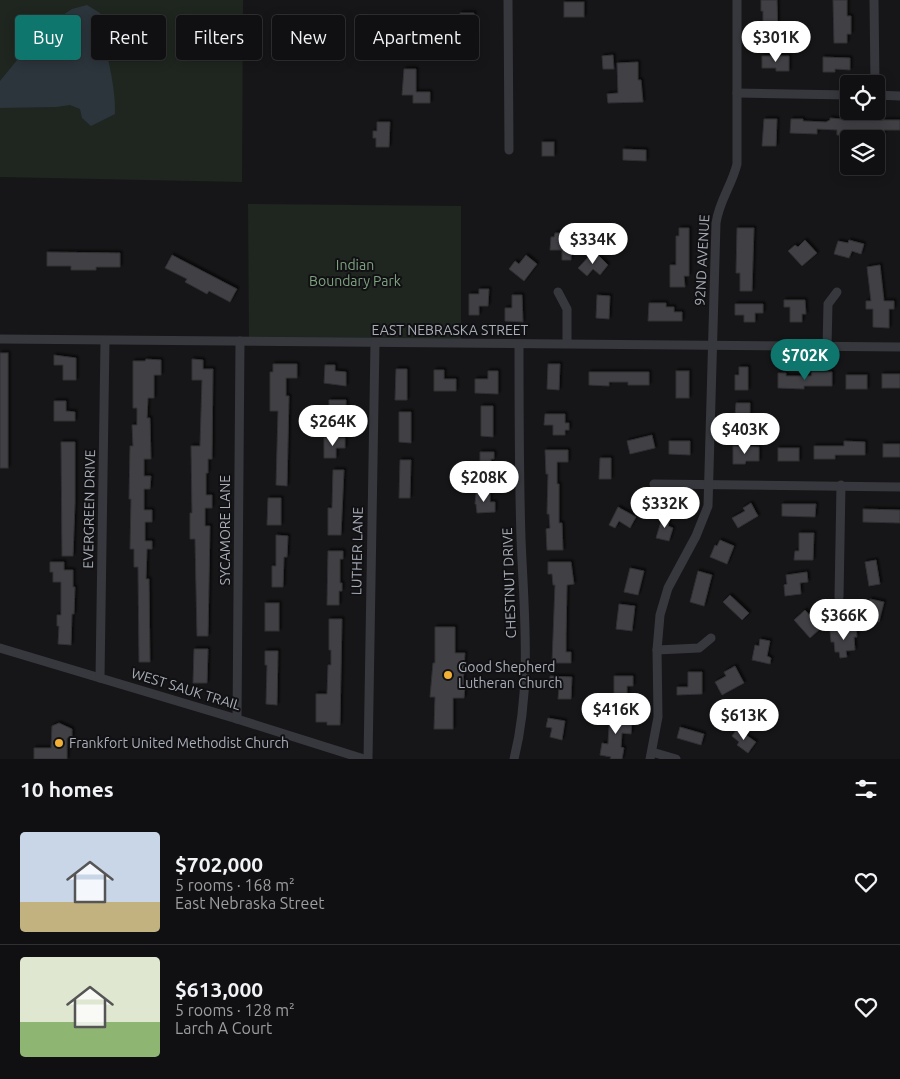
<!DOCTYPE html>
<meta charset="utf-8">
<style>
:root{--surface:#101012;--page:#1e1e20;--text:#f1f3f6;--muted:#9c9d9f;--line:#303032;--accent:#0f766e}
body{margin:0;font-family:Ubuntu,sans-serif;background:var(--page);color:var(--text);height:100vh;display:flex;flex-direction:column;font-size:19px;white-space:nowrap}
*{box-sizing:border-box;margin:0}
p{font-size:16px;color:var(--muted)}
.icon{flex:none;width:28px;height:28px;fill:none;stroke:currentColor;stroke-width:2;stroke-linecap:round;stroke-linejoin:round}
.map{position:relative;height:759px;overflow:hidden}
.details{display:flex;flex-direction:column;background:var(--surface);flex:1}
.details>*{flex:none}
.guide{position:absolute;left:15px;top:15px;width:500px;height:45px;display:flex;gap:10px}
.fabs{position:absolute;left:840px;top:75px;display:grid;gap:10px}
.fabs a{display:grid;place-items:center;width:45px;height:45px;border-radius:5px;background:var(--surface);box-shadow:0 2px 12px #0003,0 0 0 1px var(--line);font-size:25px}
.price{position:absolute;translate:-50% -42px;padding:0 11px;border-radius:18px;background:#fff;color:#222;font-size:16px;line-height:32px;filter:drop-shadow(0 1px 2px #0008)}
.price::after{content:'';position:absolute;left:50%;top:30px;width:15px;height:11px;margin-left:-8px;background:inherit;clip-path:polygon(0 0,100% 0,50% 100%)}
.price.current{background:var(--accent);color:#fff}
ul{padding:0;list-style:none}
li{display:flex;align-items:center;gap:15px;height:125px;padding:0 20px}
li+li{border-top:1px solid var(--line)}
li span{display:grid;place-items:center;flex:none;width:140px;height:100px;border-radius:5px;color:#555}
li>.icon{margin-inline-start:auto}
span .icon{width:60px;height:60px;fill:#fffc;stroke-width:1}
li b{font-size:21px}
h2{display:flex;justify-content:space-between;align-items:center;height:60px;padding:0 20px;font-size:21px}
.tag{padding:0 18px;border-radius:5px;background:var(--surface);box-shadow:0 2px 12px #0003,0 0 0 1px var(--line);font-size:18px;line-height:45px}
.tag.current{background:var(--accent);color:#fff}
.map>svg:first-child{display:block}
.green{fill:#1e261f}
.water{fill:#2c353c}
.building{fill:#404145;stroke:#303034;filter:url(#shadow)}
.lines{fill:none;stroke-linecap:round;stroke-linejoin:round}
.minor{stroke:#37383d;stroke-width:9}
.poi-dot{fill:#f2b134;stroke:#111113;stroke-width:2}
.labels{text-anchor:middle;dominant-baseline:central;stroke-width:4;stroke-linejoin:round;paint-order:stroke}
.street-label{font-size:14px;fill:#a8adb8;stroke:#111113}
.park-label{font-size:14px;fill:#7fa381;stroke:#111113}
.poi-label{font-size:14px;fill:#a8adb8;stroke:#111113;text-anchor:start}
</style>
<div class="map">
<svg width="900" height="759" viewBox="0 0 900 759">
<defs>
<filter id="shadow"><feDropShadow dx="2" dy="-2" stdDeviation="1" flood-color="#0009"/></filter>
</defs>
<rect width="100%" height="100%" fill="#161618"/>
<g class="green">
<polygon points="0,0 243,0 242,182 0,177"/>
<polygon points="248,204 461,206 461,341 249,339"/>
</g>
<path class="water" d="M87,5L100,13C103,47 116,80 115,114L91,126L82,118L80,109L70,105L56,107L0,108V81L31,43L48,25L72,9Z"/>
<g class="building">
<polygon points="761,0 777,0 778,41 761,41 761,32 763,32 763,11 761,11"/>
<polygon points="833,0 847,0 847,16 851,16 851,34 847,34 847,43 834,43"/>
<rect x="564" y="2" width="20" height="15"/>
<polygon points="460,13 474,13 474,34 461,34"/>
<polygon points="394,30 418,30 419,47 394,47"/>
<polygon points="613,55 614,69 603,69 602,56"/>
<polygon points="762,56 789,56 789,71 776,71 776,68 762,68"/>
<polygon points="823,57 850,58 850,70 835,69 835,72 823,72"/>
<polygon points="638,62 638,80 641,80 643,102 608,103 607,94 618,93 617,63"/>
<polygon points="404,69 416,69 416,92 430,92 430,103 413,103 413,95 402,95"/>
<polygon points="830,118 853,120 900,120 900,130 884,130 884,135 876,135 876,139 864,139 864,136 837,135 837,130 817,129 817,134 790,133 791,119 803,119 803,121 826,122 830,120"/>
<polygon points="764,119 777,119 776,146 762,146"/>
<polygon points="377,122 390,122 389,147 376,147 376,138 373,138 373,131 377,131"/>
<rect x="542" y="142" width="12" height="14"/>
<polygon points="623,149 646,150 646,161 623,160"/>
<polygon points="679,228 689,228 689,276 684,276 685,287 670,287 670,265 676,265 676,236 679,236"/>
<polygon points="737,228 754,228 752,291 740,291 740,273 736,273"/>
<polygon points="555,233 562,233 562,237 572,238 571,260 562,260 562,250 550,250 551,237 554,237"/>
<polygon points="805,240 817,253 802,266 788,251 795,245 798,247"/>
<polygon points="849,240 864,244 861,254 852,251 849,258 834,254 838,241 848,243"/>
<polygon points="594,251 608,265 600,275 593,269 587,276 578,268"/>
<polygon points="47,252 120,253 120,267 96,267 96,270 71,270 71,266 47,266"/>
<polygon points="172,255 237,289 230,302 209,291 207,294 185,282 187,279 165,268"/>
<polygon points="526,255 537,264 524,281 509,269 515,261 519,264"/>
<polygon points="880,265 884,301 894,301 894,309 889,309 889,328 873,327 873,309 866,309 866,301 871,301 867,267"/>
<polygon points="479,289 489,289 488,306 479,306 479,315 469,315 469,294 479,294"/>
<polygon points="512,295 522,295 523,322 505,321 505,308 512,308"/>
<polygon points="597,295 610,296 609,319 596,318"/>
<polygon points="784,300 805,300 806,314 802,314 802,322 790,322 790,307 784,307"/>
<polygon points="649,303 666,303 666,307 674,307 674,312 682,312 682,321 648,321"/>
<polygon points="735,304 763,304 763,313 755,313 755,322 744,322 744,315 735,315"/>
<rect x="0" y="353" width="8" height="115"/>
<polygon points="54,355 76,358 76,380 63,380 63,365 54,365"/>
<polygon points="146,359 161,360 161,375 154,375 154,398 148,398 147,418 150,418 151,459 144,459 144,476 151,476 150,489 144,489 144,510 152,510 152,522 145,522 145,541 152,541 152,549 147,549 146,579 149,579 150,662 139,662 138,567 134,567 134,549 130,549 131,499 129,499 130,446 133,446 132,425 137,425 137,408 133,408 133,361 145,361"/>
<polygon points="192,359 203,360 203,369 213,369 212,459 208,459 208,473 206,473 206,495 212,495 212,508 205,508 205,526 210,526 208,636 197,636 195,539 190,539 190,513 192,513 191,446 200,446 202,380 192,380"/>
<polygon points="273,364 297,364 297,378 286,378 286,396 289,396 287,486 276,485 278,411 270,411 270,372 273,372"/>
<polygon points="548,364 560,364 559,390 547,389"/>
<polygon points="325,365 335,365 335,371 346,372 346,386 324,383"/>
<polygon points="739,367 748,367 748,390 735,390 735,375 739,375"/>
<polygon points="396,369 407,369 407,400 395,400"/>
<polygon points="434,370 444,370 444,379 456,379 456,391 434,391"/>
<polygon points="488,371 498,371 498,394 475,393 475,379 488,379"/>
<rect x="676" y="371" width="13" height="27"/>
<polygon points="589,372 649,372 649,385 628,385 628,382 609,382 609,386 589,385"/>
<polygon points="812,372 832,372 832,386 804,386 804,389 778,388 778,373 786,373 786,376 811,376"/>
<rect x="882" y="374" width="18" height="14"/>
<rect x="846" y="375" width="21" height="14"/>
<polygon points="329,400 346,400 346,411 340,411 340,424 321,424 321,416 329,416"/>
<polygon points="54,401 66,401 66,411 75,412 75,421 54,421"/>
<polygon points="736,403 750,403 750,428 734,428"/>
<polygon points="481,406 493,406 493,437 481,436"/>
<polygon points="399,412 411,412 411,443 399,442"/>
<polygon points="545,414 565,414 565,423 569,423 569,430 565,430 565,435 553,435 553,425 544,425"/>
<polygon points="652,435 655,448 630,454 627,441"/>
<polygon points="324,438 345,438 345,448 336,448 336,458 324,458"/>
<polygon points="669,441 690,441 690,455 669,454"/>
<polygon points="844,441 865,442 865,455 835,455 835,459 814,459 814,446 844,446"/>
<polygon points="61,442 75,442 75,503 73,556 62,556"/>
<rect x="883" y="444" width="17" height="13"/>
<polygon points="733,446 759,447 759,461 746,461 745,464 733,464"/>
<rect x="778" y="448" width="21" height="13"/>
<polygon points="545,450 568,450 568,462 557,462 557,484 559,484 559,523 562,523 563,550 547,550 546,529 550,528 549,514 547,514 548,474 546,474"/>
<polygon points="480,452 494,452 494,459 491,459 492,476 480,476"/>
<polygon points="600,458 611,458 611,479 599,479"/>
<polygon points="400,460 411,460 410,498 399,498"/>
<polygon points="333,470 344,470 341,535 328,535 328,508 332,508"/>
<polygon points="476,493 490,493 490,502 495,502 495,512 477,513 476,504 475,504"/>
<polygon points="268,498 281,498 281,525 267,525"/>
<polygon points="751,503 758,516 738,528 732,518 745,511 743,508"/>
<polygon points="782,504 816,504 815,517 782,516"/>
<polygon points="618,507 636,517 630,528 619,521 615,528 609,525"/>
<polygon points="863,509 900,510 900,523 863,522"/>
<polygon points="663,515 670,517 668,526 673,528 669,541 656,538"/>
<polygon points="799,533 814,533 813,560 794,560 795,551 799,551"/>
<polygon points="276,535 288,536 287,557 284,557 283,587 272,587 272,566 276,566"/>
<polygon points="720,540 734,546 727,564 710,557 715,545 717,546"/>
<polygon points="328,551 343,551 343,559 340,559 340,583 342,583 342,591 339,591 339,605 327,605"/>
<polygon points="876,560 880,584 869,586 865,562"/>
<polygon points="50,562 64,562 64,570 73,570 73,587 75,587 74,614 72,614 71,645 58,644 59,626 57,626 57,615 61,615 61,582 53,582 53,572 50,572"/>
<polygon points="548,562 571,562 574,584 567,585 566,636 566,652 571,652 571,663 552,663 555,585 553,585 552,574 548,574"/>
<polygon points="630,568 644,571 638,595 624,592"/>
<polygon points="698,571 712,575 704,606 690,602"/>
<polygon points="807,572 808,582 800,583 801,594 785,596 784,585 787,584 786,575"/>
<polygon points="730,595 749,613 742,620 723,602"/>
<polygon points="870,599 884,602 879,622 866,619"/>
<rect x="265" y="603" width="14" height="28"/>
<polygon points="619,604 635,606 632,631 616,629"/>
<polygon points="805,610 821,628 810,638 794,620"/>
<polygon points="329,619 342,619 340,725 327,725 327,722 316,722 316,694 327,694 328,665 331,665 331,650 329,650"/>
<polygon points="435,627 455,627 455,653 465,653 463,686 465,686 464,698 453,698 453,729 434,729 435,697 430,697 433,663 435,663"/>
<polygon points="856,628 857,637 854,637 855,650 846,651 847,657 840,658 839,652 835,652 834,642 831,642 830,631"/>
<polygon points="760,639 770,641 767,656 771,658 770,664 752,660 755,645 759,646"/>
<polygon points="194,649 208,649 207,683 193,683"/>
<polygon points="265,651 278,651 277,705 266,704 267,665 265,665"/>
<polygon points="735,666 744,683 722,695 715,682 726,676 724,672"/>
<polygon points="688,672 702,672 702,694 677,695 677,687 688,687"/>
<polygon points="550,676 572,677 571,699 558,699 559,687 550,686"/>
<polygon points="614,676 633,676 633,686 627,686 627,696 614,696"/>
<polygon points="610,710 624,711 624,720 632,721 631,734 622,733 621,747 624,748 622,759 610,759 611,757 600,755 602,743 608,744"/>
<polygon points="548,718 565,721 562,740 550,737 552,728 546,727"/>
<polygon points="59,723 72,729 72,738 67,738 67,759 34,759 34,748 51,748 52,726"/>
<polygon points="680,727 704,734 701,745 677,738"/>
<polygon points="737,729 756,742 748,753 737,745 739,742 732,736"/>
</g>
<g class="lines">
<g class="minor">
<polyline points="508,0 509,150"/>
<polyline points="874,0 875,84"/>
<polyline points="737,93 849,95"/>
<polyline points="876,95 900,96"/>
<polyline points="558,292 567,309 567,343"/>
<polyline points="0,339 900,347"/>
<polyline points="827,347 828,304 837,292"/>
<polyline points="654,484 900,487"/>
<polyline points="839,597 841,485"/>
<polyline points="0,648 237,719 364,759"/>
<polyline points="657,650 699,648 711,638"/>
<polyline points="100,678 105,341"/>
<polyline points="237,719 240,341"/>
<polyline points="652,752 676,759"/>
<polyline points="368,759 375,343"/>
<path d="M514,759C532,687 524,612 521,539C519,474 519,409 519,344"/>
<path d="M650,759L658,717L657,650L660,615L668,588L696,536L708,506L716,223C719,201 732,185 737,164V0"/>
</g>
</g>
<g class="poi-dot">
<circle cx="448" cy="675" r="5"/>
<circle cx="59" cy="743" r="5"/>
</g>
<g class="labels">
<g class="street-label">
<text transform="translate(702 260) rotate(-87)">92ND AVENUE</text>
<text x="450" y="330">EAST NEBRASKA STREET</text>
<text transform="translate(89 509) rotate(-89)">EVERGREEN DRIVE</text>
<text transform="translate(225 530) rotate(-90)">SYCAMORE LANE</text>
<text transform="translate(357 551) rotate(-89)">LUTHER LANE</text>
<text transform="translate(509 583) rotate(-92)">CHESTNUT DRIVE</text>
<text transform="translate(186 689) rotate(17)">WEST SAUK TRAIL</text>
</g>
<g class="park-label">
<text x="355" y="265">Indian<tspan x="355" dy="16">Boundary Park</tspan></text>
</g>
<g class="poi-label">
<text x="458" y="667">Good Shepherd<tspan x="458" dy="16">Lutheran Church</tspan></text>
<text x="69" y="743">Frankfort United Methodist Church</text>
</g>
</g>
</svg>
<div class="fabs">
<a><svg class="icon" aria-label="locate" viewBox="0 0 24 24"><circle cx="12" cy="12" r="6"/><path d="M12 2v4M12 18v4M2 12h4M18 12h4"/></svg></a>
<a><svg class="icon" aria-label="layers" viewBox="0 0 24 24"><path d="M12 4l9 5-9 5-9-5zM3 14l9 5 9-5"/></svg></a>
</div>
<b class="price" style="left:776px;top:63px">$301K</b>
<b class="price" style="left:593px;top:265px">$334K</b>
<b class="price current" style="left:805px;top:381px">$702K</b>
<b class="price" style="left:333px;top:447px">$264K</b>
<b class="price" style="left:745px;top:455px">$403K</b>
<b class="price" style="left:484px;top:503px">$208K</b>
<b class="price" style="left:665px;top:529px">$332K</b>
<b class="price" style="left:844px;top:641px">$366K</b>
<b class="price" style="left:616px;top:735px">$416K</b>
<b class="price" style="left:744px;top:741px">$613K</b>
<div class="guide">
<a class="tag current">Buy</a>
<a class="tag">Rent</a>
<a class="tag">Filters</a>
<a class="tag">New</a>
<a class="tag">Apartment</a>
</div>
</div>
<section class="details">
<h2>10 homes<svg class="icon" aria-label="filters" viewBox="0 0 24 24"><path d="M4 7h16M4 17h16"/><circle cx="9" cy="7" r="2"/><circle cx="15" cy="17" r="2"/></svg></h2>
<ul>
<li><span style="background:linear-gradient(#c9d6e8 70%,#c2b280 0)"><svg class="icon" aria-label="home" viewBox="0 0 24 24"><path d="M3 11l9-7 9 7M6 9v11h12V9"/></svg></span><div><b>$702,000</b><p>5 rooms · 168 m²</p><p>East Nebraska Street</p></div><svg class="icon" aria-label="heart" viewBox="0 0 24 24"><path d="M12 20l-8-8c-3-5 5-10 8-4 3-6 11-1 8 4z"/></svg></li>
<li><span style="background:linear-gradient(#dfe7d0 65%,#8fb573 0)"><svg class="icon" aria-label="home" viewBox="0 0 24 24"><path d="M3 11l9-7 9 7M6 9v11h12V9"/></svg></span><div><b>$613,000</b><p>5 rooms · 128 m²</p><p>Larch A Court</p></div><svg class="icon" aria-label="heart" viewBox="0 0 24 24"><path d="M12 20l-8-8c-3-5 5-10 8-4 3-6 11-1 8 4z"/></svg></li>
</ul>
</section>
